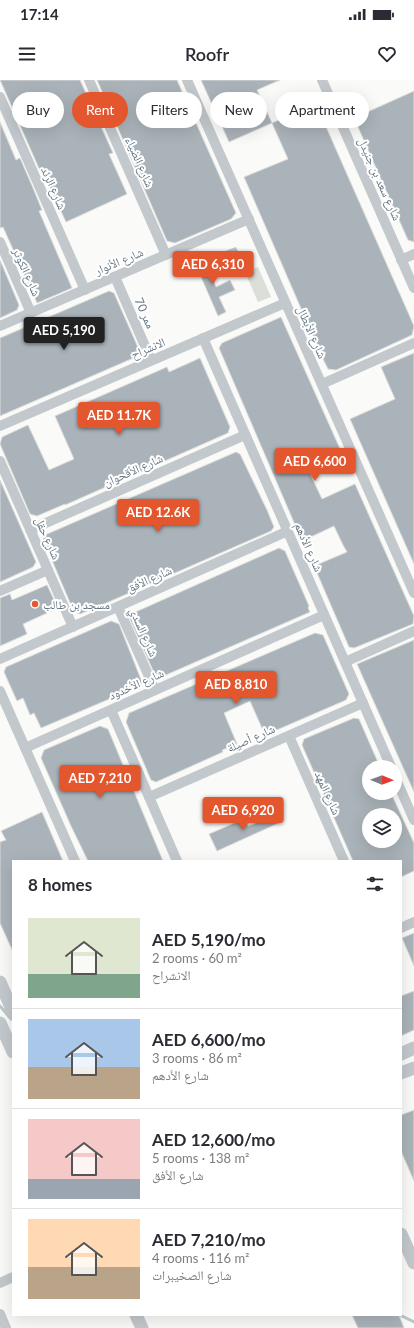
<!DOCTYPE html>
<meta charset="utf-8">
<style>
:root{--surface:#fff;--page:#f7f7f7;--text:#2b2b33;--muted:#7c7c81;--line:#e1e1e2;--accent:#e4572e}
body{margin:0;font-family:Lato,"Noto Naskh Arabic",sans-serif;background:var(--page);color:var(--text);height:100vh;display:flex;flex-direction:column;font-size:15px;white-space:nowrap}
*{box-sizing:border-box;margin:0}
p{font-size:13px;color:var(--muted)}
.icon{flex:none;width:22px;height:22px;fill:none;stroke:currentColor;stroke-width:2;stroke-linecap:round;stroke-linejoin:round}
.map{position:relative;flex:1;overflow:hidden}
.sheet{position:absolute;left:12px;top:780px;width:390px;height:456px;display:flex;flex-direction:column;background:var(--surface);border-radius:0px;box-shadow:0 4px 16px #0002}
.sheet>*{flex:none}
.top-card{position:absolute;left:12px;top:12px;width:390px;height:36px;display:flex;gap:8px}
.needle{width:26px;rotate:91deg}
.fabs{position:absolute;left:362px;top:680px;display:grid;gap:8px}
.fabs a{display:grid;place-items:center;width:40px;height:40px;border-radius:50%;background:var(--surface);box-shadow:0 4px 16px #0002;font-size:20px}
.price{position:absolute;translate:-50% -34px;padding:0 9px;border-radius:4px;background:var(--accent);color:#fff;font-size:13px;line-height:26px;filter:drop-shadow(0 1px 2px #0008)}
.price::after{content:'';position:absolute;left:50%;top:24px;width:12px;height:9px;margin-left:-6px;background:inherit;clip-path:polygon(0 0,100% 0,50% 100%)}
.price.current{background:#222;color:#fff}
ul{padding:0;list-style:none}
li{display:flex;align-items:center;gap:12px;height:100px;padding:0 16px}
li+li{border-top:1px solid var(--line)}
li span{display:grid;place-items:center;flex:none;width:112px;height:80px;border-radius:0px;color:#555}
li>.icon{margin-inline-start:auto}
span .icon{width:48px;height:48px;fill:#fffc;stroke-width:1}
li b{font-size:17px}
h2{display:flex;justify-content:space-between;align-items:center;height:48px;padding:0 16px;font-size:17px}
.pill{padding:0 14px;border-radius:18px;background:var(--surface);box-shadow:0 4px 16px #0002;font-size:14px;line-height:36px}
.pill.current{background:var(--accent);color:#fff}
.status{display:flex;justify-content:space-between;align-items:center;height:28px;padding:0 20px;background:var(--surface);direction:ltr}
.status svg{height:11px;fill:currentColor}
header{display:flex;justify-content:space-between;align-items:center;height:52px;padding:0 16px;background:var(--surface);font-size:18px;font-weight:600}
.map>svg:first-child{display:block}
.green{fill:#dadfd7}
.water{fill:#bbc7cb}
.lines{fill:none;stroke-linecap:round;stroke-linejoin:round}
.stream{stroke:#bbc7cb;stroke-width:3}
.building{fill:#aab3b9;stroke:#dcdcda;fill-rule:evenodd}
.minor{stroke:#c3c8cc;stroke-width:10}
.tertiary{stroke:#c3c8cc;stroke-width:13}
.poi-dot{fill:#e4572e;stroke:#fff;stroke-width:1.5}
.labels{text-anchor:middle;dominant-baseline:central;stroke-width:4;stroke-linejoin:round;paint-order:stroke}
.street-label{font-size:12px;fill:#657683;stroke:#fff}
.poi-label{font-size:12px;fill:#657683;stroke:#fff;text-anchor:start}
</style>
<div class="status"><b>17:14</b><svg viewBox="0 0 49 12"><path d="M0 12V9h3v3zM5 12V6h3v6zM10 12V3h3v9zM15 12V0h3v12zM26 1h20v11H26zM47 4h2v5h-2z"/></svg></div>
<header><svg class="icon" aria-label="menu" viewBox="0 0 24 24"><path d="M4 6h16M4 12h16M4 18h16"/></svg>Roofr<svg class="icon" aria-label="heart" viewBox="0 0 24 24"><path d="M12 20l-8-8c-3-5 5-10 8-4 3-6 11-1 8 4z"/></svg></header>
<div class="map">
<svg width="414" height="1248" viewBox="0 0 414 1248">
<rect width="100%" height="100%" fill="#fafaf8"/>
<polygon class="green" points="258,187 271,217 258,222 245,192"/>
<polygon class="water" points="236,167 241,177 230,182 229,190 221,190 215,179 217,174"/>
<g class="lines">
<g class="stream">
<polyline points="0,926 11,939"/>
<polyline points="400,1235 414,1242"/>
</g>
</g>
<g class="building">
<polygon points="0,0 80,0 113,73 109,74 127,114 66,142 47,101 45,102"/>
<polygon points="97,0 177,0 236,133 231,139 175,163 167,161"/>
<polygon points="201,0 280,0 257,10 272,43 229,62"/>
<polygon points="414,11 414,162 408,160 354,38"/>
<polygon points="316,24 414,246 412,255 336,290 328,289 323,279 244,97 288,79 272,43"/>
<polygon points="0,42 16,80 20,78 33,108 42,130 39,131 72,208 37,223 3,147 0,148"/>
<polygon points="200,172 216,207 230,200 235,210 219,217 226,232 218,236 192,176"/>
<polygon points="0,180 19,225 17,230 0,238"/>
<polygon points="109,211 114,213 140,272 138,276 0,336 0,258"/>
<polygon points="281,237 341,371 307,387 322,419 355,404 414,536 413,544 354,568 349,567 314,486 347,472 343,465 334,446 302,461 219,268 222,263"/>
<polygon points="414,273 414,484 350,339 395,319 381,287"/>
<polygon points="200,278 230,347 228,353 65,425 65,424 37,436 30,434 0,364 2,357 28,345 49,390 74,379 55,336 167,287 169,292"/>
<polygon points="236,372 240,374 267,430 274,447 271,451 104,524 80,534 74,532 43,459 45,455"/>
<polygon points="0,400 36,482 33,487 0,502"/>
<polygon points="279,468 285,471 309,526 308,528 310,532 159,598 156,597 129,537 131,534"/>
<polygon points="47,505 58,528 23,544 27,554 0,566 0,518 10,514 12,520"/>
<polygon points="111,541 119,544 142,602 140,606 41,648 34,633 30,635 23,618 17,621 4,592 6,587"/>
<polygon points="315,553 323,555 349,614 346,620 265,655 250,621 224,633 237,664 222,670 223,672 156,702 151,700 126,642 129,633"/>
<polygon points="414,560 414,712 357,584"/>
<path d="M354,638L359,639L380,687H369V713H391L414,763V791L401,797V781H353L302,665L304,659ZM369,735H395V761H369Z"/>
<polygon points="100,646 108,649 163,781 88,781 71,746 41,678 44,670"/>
<polygon points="42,732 63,781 13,781 13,872 0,843 0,762 6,760 1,751"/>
<polygon points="270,733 280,733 283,741 217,771 209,754 244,739 248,746 254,744"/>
<polygon points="414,853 414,886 402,858"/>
<polygon points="414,911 414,950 401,956 401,916"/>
<polygon points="414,1030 414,1101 401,1071 401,1035"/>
<polygon points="352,1235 399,1235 404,1248 358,1248"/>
</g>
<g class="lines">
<g class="minor">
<polyline points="89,0 166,175"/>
<polyline points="187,0 414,513"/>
<polyline points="322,0 414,208"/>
<polyline points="0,17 85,210"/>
<polyline points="0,162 31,233"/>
<polyline points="401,180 414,174"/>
<polyline points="115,197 151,280"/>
<polyline points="0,246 249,139"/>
<polyline points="203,258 391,687"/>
<polyline points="322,304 414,263"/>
<polyline points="0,346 285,223"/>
<polyline points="0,381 73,547"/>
<polyline points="30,450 245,355"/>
<polyline points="0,511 48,490"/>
<polyline points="118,527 155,610"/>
<polyline points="0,579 288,451"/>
<polyline points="345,582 414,551"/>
<polyline points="0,611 75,781"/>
<polyline points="111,630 177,781"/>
<polyline points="289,656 344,781"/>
<polyline points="25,668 324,535"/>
<polyline points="395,697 414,740"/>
<polyline points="149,717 363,623"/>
<polyline points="401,848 414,842"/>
<polyline points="0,1203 13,1197"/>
<polyline points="0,1234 6,1248"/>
</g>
<g class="tertiary">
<polyline points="0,902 13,932"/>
<polyline points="0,943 13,972"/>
<polyline points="401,974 414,968"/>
<polyline points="401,993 414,988"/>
<polyline points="401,1154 414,1183"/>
<polyline points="136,1235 142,1248"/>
</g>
</g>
<circle class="poi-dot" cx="35" cy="524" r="4"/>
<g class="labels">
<g class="street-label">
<text transform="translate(140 82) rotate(66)">شارع الضياء</text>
<text transform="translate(380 99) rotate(66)">شارع سعد بن جنيدل</text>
<text transform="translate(54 108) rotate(66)">شارع الرئد</text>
<text transform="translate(119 181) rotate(-23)">شارع الأنوار</text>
<text transform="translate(27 192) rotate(66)">شارع الكوثر</text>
<text transform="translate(145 233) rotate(66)">ممر 70</text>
<text transform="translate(312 252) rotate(66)">شارع الأبطال</text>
<text transform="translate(148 268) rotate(-23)">الانشراح</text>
<text transform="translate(133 390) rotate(-24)">شارع الأقحوان</text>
<text transform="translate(48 458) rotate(66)">شارع حقل</text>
<text transform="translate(309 467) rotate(66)">شارع الأدهم</text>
<text transform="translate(149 499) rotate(-24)">شارع الأفق</text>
<text transform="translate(144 552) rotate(66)">شارع السدي</text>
<text transform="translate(136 604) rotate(-24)">شارع الأخدود</text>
<text transform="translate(251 658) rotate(-24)">شارع أصيلة</text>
<text transform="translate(328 713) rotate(66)">شارع المهد</text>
</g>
<g class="poi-label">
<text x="43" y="524">مسجد بن طالب</text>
</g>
</g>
</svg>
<div class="fabs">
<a><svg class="needle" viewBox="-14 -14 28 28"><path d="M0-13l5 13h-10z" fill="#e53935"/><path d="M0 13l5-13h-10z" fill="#7c7c81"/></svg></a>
<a><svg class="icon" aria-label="layers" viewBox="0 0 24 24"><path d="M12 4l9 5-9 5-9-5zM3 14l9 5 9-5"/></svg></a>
</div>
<b class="price" style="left:213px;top:205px">AED 6,310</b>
<b class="price current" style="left:64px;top:271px">AED 5,190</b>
<b class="price" style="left:119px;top:356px">AED 11.7K</b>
<b class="price" style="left:315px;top:402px">AED 6,600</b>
<b class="price" style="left:158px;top:453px">AED 12.6K</b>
<b class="price" style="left:236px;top:625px">AED 8,810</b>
<b class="price" style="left:100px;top:719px">AED 7,210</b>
<b class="price" style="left:243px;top:751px">AED 6,920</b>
<div class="top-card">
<a class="pill">Buy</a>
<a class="pill current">Rent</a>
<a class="pill">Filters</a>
<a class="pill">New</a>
<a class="pill">Apartment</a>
</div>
<section class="sheet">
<h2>8 homes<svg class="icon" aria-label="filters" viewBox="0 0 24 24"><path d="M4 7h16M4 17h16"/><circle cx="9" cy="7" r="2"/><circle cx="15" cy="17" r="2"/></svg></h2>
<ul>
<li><span style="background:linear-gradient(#dfe7d0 70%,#7fa58c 0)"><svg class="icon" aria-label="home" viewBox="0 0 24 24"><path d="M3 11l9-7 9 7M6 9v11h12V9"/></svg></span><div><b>AED 5,190/mo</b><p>2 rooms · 60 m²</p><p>الانشراح</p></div></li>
<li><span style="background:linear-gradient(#a9c7e8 60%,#b9a48a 0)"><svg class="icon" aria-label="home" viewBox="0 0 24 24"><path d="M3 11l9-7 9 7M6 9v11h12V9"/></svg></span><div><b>AED 6,600/mo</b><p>3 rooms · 86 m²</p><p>شارع الأدهم</p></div></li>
<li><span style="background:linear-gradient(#f6c9c9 75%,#9aa5b1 0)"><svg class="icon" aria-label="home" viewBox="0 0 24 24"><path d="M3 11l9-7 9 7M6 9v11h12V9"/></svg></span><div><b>AED 12,600/mo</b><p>5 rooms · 138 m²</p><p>شارع الأفق</p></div></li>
<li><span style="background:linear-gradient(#ffd9b3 60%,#b9a48a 0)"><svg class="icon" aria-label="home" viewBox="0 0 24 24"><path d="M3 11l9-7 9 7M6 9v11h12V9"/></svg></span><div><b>AED 7,210/mo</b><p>4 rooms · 116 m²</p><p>شارع الصخيبرات</p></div></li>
</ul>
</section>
</div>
